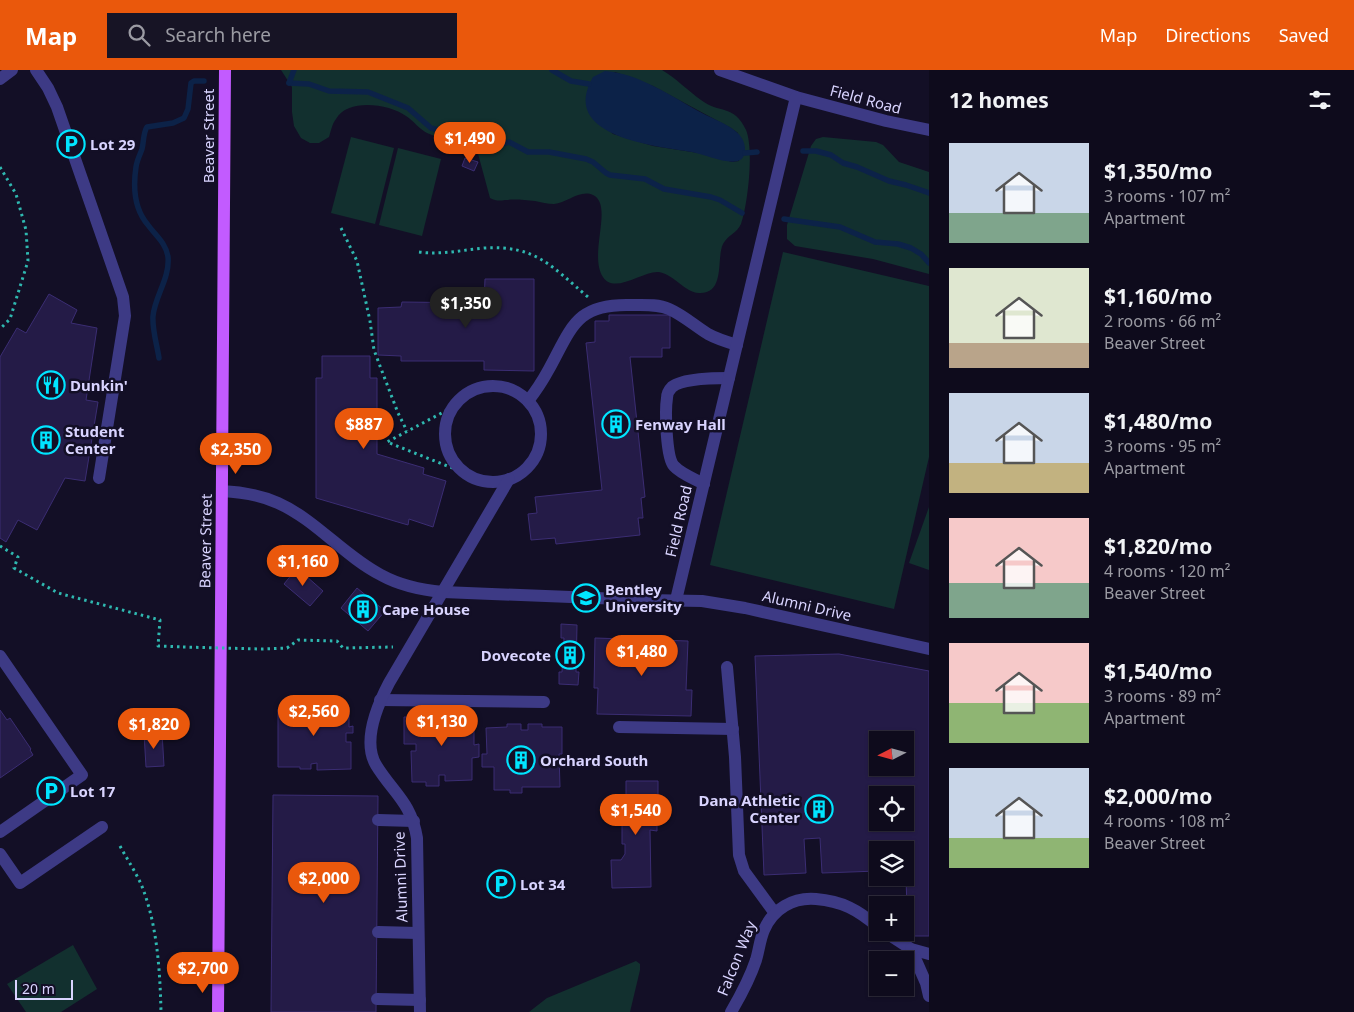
<!DOCTYPE html>
<meta charset="utf-8">
<style>
:root{--surface:#0e0b1c;--page:#171425;--text:#f1f3f6;--muted:#9b9ba3;--line:#2e2b3b;--accent:#ea580c}
body{margin:0;font-family:"Noto Sans",sans-serif;background:var(--page);color:var(--text);height:100vh;display:flex;flex-direction:column;font-size:19px;white-space:nowrap}
*{box-sizing:border-box;margin:0}
p{font-size:16px;color:var(--muted)}
.icon{flex:none;width:28px;height:28px;fill:none;stroke:currentColor;stroke-width:2;stroke-linecap:round;stroke-linejoin:round}
.map{position:relative;flex:1;overflow:hidden}
.drawer{display:flex;flex-direction:column;background:var(--surface);width:425px}
.drawer>*{flex:none}
.needle{width:32px;rotate:264deg}
.controls{position:absolute;left:869px;top:661px;display:grid;gap:10px}
.controls a{display:grid;place-items:center;width:45px;height:45px;border-radius:0px;background:var(--surface);box-shadow:0 1px 4px #0004,0 0 0 1px var(--line);font-size:25px}
.scale{position:absolute;left:15px;bottom:12px;width:58px;box-sizing:border-box;padding-left:5px;border:2px solid #d9d4ff;border-top:0;font-size:14px;line-height:18px;white-space:nowrap;color:#d9d4ff;-webkit-text-stroke:4px #130f26;paint-order:stroke}
.price{position:absolute;translate:-50% -42px;padding:0 11px;border-radius:18px;background:var(--accent);color:#fff;font-size:16px;line-height:32px;filter:drop-shadow(0 1px 2px #0008)}
.price::after{content:'';position:absolute;left:50%;top:30px;width:15px;height:11px;margin-left:-8px;background:inherit;clip-path:polygon(0 0,100% 0,50% 100%)}
.price.selected{background:#222;color:#fff}
ul{padding:0;list-style:none}
li{display:flex;align-items:center;gap:15px;height:125px;padding:0 20px}
li span{display:grid;place-items:center;flex:none;width:140px;height:100px;border-radius:0px;color:#555}
li>.icon{margin-inline-start:auto}
span .icon{width:60px;height:60px;fill:#fffc;stroke-width:1}
li b{font-size:21px}
h2{display:flex;justify-content:space-between;align-items:center;height:60px;padding:0 20px;font-size:21px}
header{display:flex;align-items:center;gap:30px;box-sizing:border-box;height:70px;padding:0 25px;background:var(--accent);color:#fff}
header strong{font-size:24px}
nav{display:flex;gap:28px;margin-inline-start:auto;font-size:18px}
.search{width:350px;height:45px;background:var(--page);display:flex;align-items:center;gap:12px;box-sizing:border-box;padding:0 18px;border-radius:0px;color:var(--muted);font-size:19px}
main{display:flex;flex:1;min-height:0}
.map>svg:first-child{display:block}
.green{fill:#12302f;fill-rule:evenodd}
.water{fill:#0c2248}
.lines{fill:none;stroke-linecap:round;stroke-linejoin:round}
.stream{stroke:#0c2248;stroke-width:5.5}
.building{fill:#241b47;stroke:#3b2d73;fill-rule:evenodd}
.path{stroke:#2fb8b0;stroke-width:3;stroke-dasharray:2.5 4;stroke-linecap:butt}
.minor{stroke:#3d3a85;stroke-width:12}
.major{stroke:#c25bff;stroke-width:12}
.path-bridge{stroke:#2fb8b0;stroke-width:3;stroke-dasharray:2.5 4;stroke-linecap:butt}
.labels{text-anchor:middle;dominant-baseline:central;stroke-width:5;stroke-linejoin:round;paint-order:stroke}
.street-label{font-size:15px;fill:#d9d4ff;stroke:#130f26}
.poi-label{font-size:15px;font-weight:bold;fill:#d9d4ff;stroke:#130f26;text-anchor:start}
</style>
<header>
<strong>Map</strong>
<div class="search"><svg class="icon" aria-label="search" viewBox="0 0 24 24"><circle cx="10" cy="10" r="6"/><path d="M15 15l6 6"/></svg>Search here</div>
<nav><a>Map</a><a>Directions</a><a>Saved</a></nav>
</header>
<main>
<div class="map">
<svg width="929" height="942" viewBox="0 0 929 942">
<rect width="100%" height="100%" fill="#130f26"/>
<g class="green">
<path d="M281,0H662C677,9 687,20 701,30C719,44 734,34 746,60C754,79 748,134 741,154C737,163 728,165 723,174C716,188 726,224 699,223C684,222 675,205 659,202C644,200 614,225 603,207C588,184 614,135 593,125C580,119 567,133 554,134C548,134 541,132 535,131C525,130 515,129 505,130C499,131 496,131 490,128L477,80C464,67 443,71 427,63C419,59 414,51 406,46C389,34 348,28 336,49C332,54 331,61 329,67L319,73H310L301,68L294,56L292,42V17ZM615,2L653,16L731,58L738,63L739,91L732,92L705,84L653,76L613,64L588,41L587,22Z"/>
<polygon points="351,67 394,78 375,154 331,143"/>
<polygon points="823,67 876,72 883,75 899,92 929,102 929,204 873,189 795,176 787,169 787,155 811,76 816,69"/>
<polygon points="398,78 441,89 422,166 379,155"/>
<polygon points="783,182 929,216 929,387 894,539 710,495"/>
<polygon points="929,437 929,500 909,493"/>
<polygon points="73,875 97,919 61,942 26,942 7,914"/>
<polygon points="636,891 640,894 640,900 630,942 529,942 547,928"/>
</g>
<path class="water" d="M605,1C641,4 672,27 702,43C716,51 747,59 745,81C744,85 744,88 740,90C730,96 704,84 692,82C656,76 558,67 593,7Z"/>
<g class="lines">
<g class="stream">
<polyline points="552,0 571,11 589,14"/>
<polyline points="289,13 309,14 329,21 368,22 408,38 431,58 441,61 471,67 486,76 494,77 509,72 528,82 549,82 586,89 593,92 606,103 610,105 645,109 664,119 711,127 720,130 742,143"/>
<polyline points="289,13 294,0"/>
<polyline points="803,81 816,81 831,85 843,93 857,97 889,111 906,115 929,123"/>
<polyline points="745,83 757,82"/>
<polyline points="784,149 840,157 875,172 898,174 911,178 921,184 929,193"/>
<path d="M159,288C157,275 152,259 153,246C155,226 170,208 168,187C166,173 156,166 148,155C134,139 133,117 136,97C137,90 140,85 142,79C144,71 143,63 147,57L173,53L184,48L188,39L191,13L194,11H204"/>
</g>
</g>
<g class="building">
<polygon points="465,88 478,92 474,101 462,96"/>
<polygon points="485,209 534,209 534,301 484,300 484,291 401,291 401,286 378,285 378,238 401,237 402,232 484,233"/>
<polygon points="49,224 77,240 71,253 97,258 86,330 98,332 85,411 65,408 37,460 18,450 6,472 0,468 0,287 17,258 26,263"/>
<polygon points="609,245 670,245 670,278 662,278 662,287 630,287 645,427 641,428 643,448 638,448 640,465 556,474 555,468 531,470 528,444 537,443 535,427 602,420 586,273 595,272 595,251 609,251"/>
<polygon points="322,286 370,286 370,308 377,308 377,384 424,398 423,404 446,411 433,457 409,449 408,455 316,428 316,308 322,308"/>
<polygon points="297,498 323,521 310,536 284,514"/>
<polygon points="357,518 385,541 368,561 341,538"/>
<polygon points="561,554 577,555 576,602 579,602 578,615 559,614 559,602 562,602 564,568 561,568"/>
<polygon points="595,568 688,571 686,620 692,620 691,646 597,644 598,618 594,618"/>
<path d="M839,584L929,601V866H908L905,780H878V801L822,803L820,768L804,769L806,803L764,805L755,586ZM878,670H905V698H878ZM878,725H905V752H878Z"/>
<polygon points="315,634 329,634 329,637 349,637 349,657 353,656 353,663 346,663 346,672 351,672 351,699 317,700 317,693 311,694 311,699 300,699 300,697 278,697 278,639 298,638 298,635 313,635 313,640 315,640"/>
<polygon points="0,640 7,650 10,648 31,679 30,680 33,685 0,708"/>
<polygon points="445,641 461,641 461,644 474,643 474,675 479,674 479,687 472,688 472,710 445,711 445,705 439,705 439,716 426,716 426,712 412,712 411,681 416,681 416,674 404,674 404,647 424,647 424,644 438,643 438,648 445,648"/>
<polygon points="507,654 521,654 521,660 528,660 528,654 542,654 542,657 562,657 562,684 559,684 560,717 522,717 522,723 510,723 510,720 494,720 494,697 482,697 482,684 487,684 486,658 507,657"/>
<polygon points="162,662 164,696 146,697 144,663"/>
<polygon points="626,711 658,711 658,726 649,726 648,744 657,743 657,761 650,760 651,817 612,818 611,790 621,790 625,784 625,774 622,774 622,746 618,746 618,726 626,726"/>
<polygon points="273,725 378,726 376,942 271,942"/>
</g>
<g class="lines">
<g class="path">
<polyline points="0,97 16,124 26,160 28,191 10,249 0,259"/>
<polyline points="341,158 357,191 370,251 374,280 380,296 398,343 407,361"/>
<path d="M419,182C442,185 462,180 484,178C536,175 551,196 588,227"/>
<polyline points="453,337 387,372 465,403"/>
<polyline points="0,476 18,487 14,498 58,523 160,550 158,576 183,577"/>
<polyline points="261,579 287,578 298,570 337,571 343,578 393,577"/>
<path d="M120,776C127,789 135,801 141,814C157,853 160,899 161,942"/>
</g>
<g class="minor">
<polyline points="36,0 48,18 57,37 123,227 125,246 99,408"/>
<polyline points="720,0 796,27 886,51 929,60"/>
<polyline points="0,9 12,0"/>
<circle cx="493" cy="364" r="48"/>
<path d="M528,331C536,321 543,310 549,299C572,257 576,233 632,235C644,235 658,234 669,239C683,245 695,256 708,264C717,269 727,272 737,275"/>
<path d="M704,414C695,409 681,404 674,396C666,388 665,340 667,328C667,324 669,320 672,317C683,308 715,308 729,308"/>
<path d="M222,421C241,422 260,425 278,433C316,450 344,486 381,505C401,516 421,520 443,522L646,530L702,531L745,538L929,579"/>
<polyline points="676,530 796,27"/>
<polyline points="0,586 82,705 0,762"/>
<polyline points="727,597 735,687 739,785 744,801 774,842"/>
<polyline points="380,630 544,632"/>
<polyline points="619,657 733,659"/>
<polyline points="378,750 414,751"/>
<polyline points="0,784 20,813 102,757"/>
<polyline points="378,862 418,863"/>
<polyline points="885,862 911,879 929,884"/>
<polyline points="911,879 926,913 929,926"/>
<polyline points="377,929 420,930"/>
<path d="M420,942L417,768C411,732 394,724 376,695C362,671 378,634 389,613L509,409"/>
<path d="M731,942C741,925 750,908 756,890C759,880 760,869 764,860C773,839 793,827 816,829C842,831 858,840 878,857"/>
</g>
<polyline class="major" points="218,942 225,0"/>
<polyline class="path-bridge" points="183,577 261,579"/>
</g>
<defs>
<g id="parking-ring" transform="scale(1.4375)"><circle r="9.5" fill="#130f26" stroke="#00e5ff" stroke-width="1.5"/><path d="M-3.5-5.5H1a3.5 3.5 0 0 1 0 7H-1V5.5H-3.5ZM-1-3.4V-.6H.8a1.4 1.4 0 0 0 0-2.8Z" fill="#00e5ff"/></g>
<g id="restaurant-ring" transform="scale(1.4375)"><circle r="9.5" fill="#130f26" stroke="#00e5ff" stroke-width="1.5"/><path d="M-5-6h1v4h1v-4h1v4h1v-4h1v5L-1.5 .5V6h-2V.5L-5-1ZM5-6V6H3V1.5H1.5Q1.5-4 5-6Z" fill="#00e5ff"/></g>
<g id="building-ring" transform="scale(1.4375)"><circle r="9.5" fill="#130f26" stroke="#00e5ff" stroke-width="1.5"/><path d="M-4-6H4V6H1V3H-1V6H-4ZM-2.5-4.3h1.7v1.8h-1.7ZM.8-4.3h1.7v1.8H.8ZM-2.5-1h1.7V.8h-1.7ZM.8-1h1.7V.8H.8Z" fill="#00e5ff"/></g>
<g id="university-ring" transform="scale(1.4375)"><circle r="9.5" fill="#130f26" stroke="#00e5ff" stroke-width="1.5"/><path d="M0-5L7-2L0 1L-7-2ZM-4 1L0 2.5L4 1V4Q0 6-4 4Z" fill="#00e5ff"/></g>
</defs>
<g fill-rule="evenodd">
<use href="#parking-ring" x="71" y="74"/>
<use href="#restaurant-ring" x="51" y="315"/>
<use href="#building-ring" x="616" y="354"/>
<use href="#building-ring" x="46" y="370"/>
<use href="#university-ring" x="586" y="528"/>
<use href="#building-ring" x="363" y="539"/>
<use href="#building-ring" x="570" y="585"/>
<use href="#building-ring" x="521" y="690"/>
<use href="#parking-ring" x="51" y="721"/>
<use href="#building-ring" x="819" y="739"/>
<use href="#parking-ring" x="501" y="814"/>
</g>
<g class="labels">
<g class="street-label">
<text transform="translate(866 29) rotate(15)">Field Road</text>
<text transform="translate(208 66) rotate(-90)">Beaver Street</text>
<text transform="translate(678 451) rotate(-77)">Field Road</text>
<text transform="translate(205 471) rotate(-89)">Beaver Street</text>
<text transform="translate(807 535) rotate(13)">Alumni Drive</text>
<text transform="translate(400 807) rotate(-92)">Alumni Drive</text>
<text transform="translate(736 888) rotate(-68)">Falcon Way</text>
</g>
<g class="poi-label">
<text x="90" y="74">Lot 29</text>
<text x="70" y="315">Dunkin'</text>
<text x="635" y="354">Fenway Hall</text>
<text x="65" y="361">Student<tspan x="65" dy="17">Center</tspan></text>
<text x="605" y="519">Bentley<tspan x="605" dy="17">University</tspan></text>
<text x="382" y="539">Cape House</text>
<text x="551" y="585" text-anchor="end">Dovecote</text>
<text x="540" y="690">Orchard South</text>
<text x="70" y="721">Lot 17</text>
<text x="800" y="730" text-anchor="end">Dana Athletic<tspan x="800" dy="17">Center</tspan></text>
<text x="520" y="814">Lot 34</text>
</g>
</g>
</svg>
<div class="controls">
<a><svg class="needle" viewBox="-14 -14 28 28"><path d="M0-13l5 13h-10z" fill="#e53935"/><path d="M0 13l5-13h-10z" fill="#9b9ba3"/></svg></a>
<a><svg class="icon" aria-label="locate" viewBox="0 0 24 24"><circle cx="12" cy="12" r="6"/><path d="M12 2v4M12 18v4M2 12h4M18 12h4"/></svg></a>
<a><svg class="icon" aria-label="layers" viewBox="0 0 24 24"><path d="M12 4l9 5-9 5-9-5zM3 14l9 5 9-5"/></svg></a>
<a>+</a>
<a>−</a>
</div>
<div class="scale">20 m</div>
<b class="price" style="left:470px;top:94px">$1,490</b>
<b class="price selected" style="left:466px;top:259px">$1,350</b>
<b class="price" style="left:364px;top:380px">$887</b>
<b class="price" style="left:236px;top:405px">$2,350</b>
<b class="price" style="left:303px;top:517px">$1,160</b>
<b class="price" style="left:642px;top:607px">$1,480</b>
<b class="price" style="left:314px;top:667px">$2,560</b>
<b class="price" style="left:442px;top:677px">$1,130</b>
<b class="price" style="left:154px;top:680px">$1,820</b>
<b class="price" style="left:636px;top:766px">$1,540</b>
<b class="price" style="left:324px;top:834px">$2,000</b>
<b class="price" style="left:203px;top:924px">$2,700</b>
</div>
<section class="drawer">
<h2>12 homes<svg class="icon" aria-label="filters" viewBox="0 0 24 24"><path d="M4 7h16M4 17h16"/><circle cx="9" cy="7" r="2"/><circle cx="15" cy="17" r="2"/></svg></h2>
<ul>
<li><span style="background:linear-gradient(#c9d6e8 70%,#7fa58c 0)"><svg class="icon" aria-label="home" viewBox="0 0 24 24"><path d="M3 11l9-7 9 7M6 9v11h12V9"/></svg></span><div><b>$1,350/mo</b><p>3 rooms · 107 m²</p><p>Apartment</p></div></li>
<li><span style="background:linear-gradient(#dfe7d0 75%,#b9a48a 0)"><svg class="icon" aria-label="home" viewBox="0 0 24 24"><path d="M3 11l9-7 9 7M6 9v11h12V9"/></svg></span><div><b>$1,160/mo</b><p>2 rooms · 66 m²</p><p>Beaver Street</p></div></li>
<li><span style="background:linear-gradient(#c9d6e8 70%,#c2b280 0)"><svg class="icon" aria-label="home" viewBox="0 0 24 24"><path d="M3 11l9-7 9 7M6 9v11h12V9"/></svg></span><div><b>$1,480/mo</b><p>3 rooms · 95 m²</p><p>Apartment</p></div></li>
<li><span style="background:linear-gradient(#f6c9c9 65%,#7fa58c 0)"><svg class="icon" aria-label="home" viewBox="0 0 24 24"><path d="M3 11l9-7 9 7M6 9v11h12V9"/></svg></span><div><b>$1,820/mo</b><p>4 rooms · 120 m²</p><p>Beaver Street</p></div></li>
<li><span style="background:linear-gradient(#f6c9c9 60%,#8fb573 0)"><svg class="icon" aria-label="home" viewBox="0 0 24 24"><path d="M3 11l9-7 9 7M6 9v11h12V9"/></svg></span><div><b>$1,540/mo</b><p>3 rooms · 89 m²</p><p>Apartment</p></div></li>
<li><span style="background:linear-gradient(#c9d6e8 70%,#8fb573 0)"><svg class="icon" aria-label="home" viewBox="0 0 24 24"><path d="M3 11l9-7 9 7M6 9v11h12V9"/></svg></span><div><b>$2,000/mo</b><p>4 rooms · 108 m²</p><p>Beaver Street</p></div></li>
</ul>
</section>
</main>
